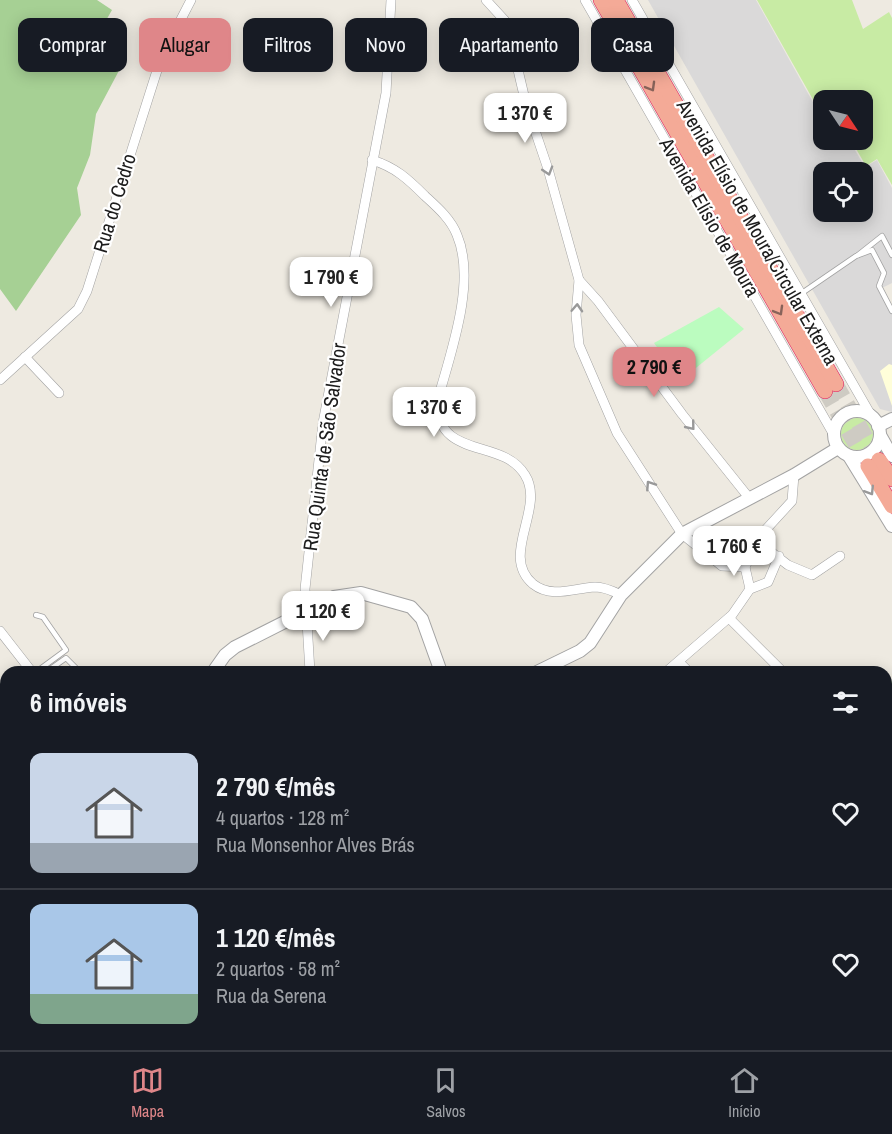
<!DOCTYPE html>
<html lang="pt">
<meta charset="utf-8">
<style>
:root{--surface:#171b24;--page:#242831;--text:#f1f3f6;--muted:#9ea1a6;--line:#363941;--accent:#df8689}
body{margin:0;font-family:"Archivo Narrow",sans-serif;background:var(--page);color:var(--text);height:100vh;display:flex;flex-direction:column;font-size:22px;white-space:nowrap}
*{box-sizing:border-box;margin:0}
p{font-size:20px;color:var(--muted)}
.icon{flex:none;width:33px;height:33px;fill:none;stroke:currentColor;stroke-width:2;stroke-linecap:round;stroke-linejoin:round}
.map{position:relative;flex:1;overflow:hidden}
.sheet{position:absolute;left:0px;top:666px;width:892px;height:384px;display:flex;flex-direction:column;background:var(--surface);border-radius:18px 18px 0 0;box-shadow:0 3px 15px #0003}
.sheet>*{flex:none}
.banner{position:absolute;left:18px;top:18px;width:856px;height:54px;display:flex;gap:12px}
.needle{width:39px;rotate:125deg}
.buttons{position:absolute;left:813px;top:90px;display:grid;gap:12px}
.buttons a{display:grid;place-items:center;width:60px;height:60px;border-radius:12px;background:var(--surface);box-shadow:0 3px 15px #0003;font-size:30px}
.price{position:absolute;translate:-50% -51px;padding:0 14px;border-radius:12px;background:#fff;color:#222;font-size:20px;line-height:39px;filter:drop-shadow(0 2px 3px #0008)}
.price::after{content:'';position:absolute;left:50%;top:36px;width:18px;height:14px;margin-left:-9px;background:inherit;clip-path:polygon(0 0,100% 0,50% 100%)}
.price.on{background:var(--accent);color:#111}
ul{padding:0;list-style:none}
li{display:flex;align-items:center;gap:18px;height:150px;padding:0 30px}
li+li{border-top:2px solid var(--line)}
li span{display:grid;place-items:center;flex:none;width:168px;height:120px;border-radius:12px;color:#555}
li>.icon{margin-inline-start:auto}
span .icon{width:72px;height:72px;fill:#fffc;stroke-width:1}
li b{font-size:26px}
h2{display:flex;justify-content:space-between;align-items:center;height:72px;padding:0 30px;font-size:26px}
.tag{padding:0 21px;border-radius:12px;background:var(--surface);box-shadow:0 3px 15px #0003;font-size:21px;line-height:54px}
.tag.on{background:var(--accent);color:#111}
.tab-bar{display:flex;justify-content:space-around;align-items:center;height:84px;border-top:2px solid var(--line);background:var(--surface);font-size:16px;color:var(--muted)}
.tab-bar a{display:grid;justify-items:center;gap:3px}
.tab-bar .on{color:var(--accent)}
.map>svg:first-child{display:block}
.residential{fill:#dad9d9;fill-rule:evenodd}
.education{fill:#fffed9}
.grass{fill:#c8eba4}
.forest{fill:#a6d094}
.park{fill:#bbfcbf}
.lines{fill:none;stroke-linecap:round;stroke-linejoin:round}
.trunk-tunnel{stroke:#cecbc3;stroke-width:15;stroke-dasharray:15 8;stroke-linecap:butt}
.service-casing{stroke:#a3a3a3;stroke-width:6}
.minor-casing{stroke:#a3a3a3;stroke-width:10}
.tertiary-casing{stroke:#a3a3a3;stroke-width:14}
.trunk-casing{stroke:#df1c61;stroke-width:16}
.service{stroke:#fff;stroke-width:4.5}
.minor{stroke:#fff;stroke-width:9}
.tertiary{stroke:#fff;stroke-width:12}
.trunk{stroke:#f4aa97;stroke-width:15}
.oneway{stroke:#88635a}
.oneway2{stroke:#999}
.labels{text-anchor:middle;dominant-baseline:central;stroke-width:4.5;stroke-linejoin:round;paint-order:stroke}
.street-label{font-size:20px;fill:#1c1c1c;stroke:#fff}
</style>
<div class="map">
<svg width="892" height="1050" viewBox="0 0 892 1050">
<rect width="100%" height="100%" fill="#eeeae1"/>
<path class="residential" d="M648,0H756L819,113L823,111L824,140H849L865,167L877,160L892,188V283L882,288L892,308V412L880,409ZM824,172H862V212H824Z"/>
<polygon class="education" points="889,364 892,365 892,406 880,371"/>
<g class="grass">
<polygon points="757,0 852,0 863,29 889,12 892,18 892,185 877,159 866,166 851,140 862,140 862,100 824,100 823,110 820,112"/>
<circle cx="857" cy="434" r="16"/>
</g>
<g class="forest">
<polygon points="0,0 97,0 112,10 93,43 123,63 96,114 90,155 77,188 81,215 16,311 0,289"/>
<polygon points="892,681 892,1050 453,1050 456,1047 454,1044 886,1044 886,685"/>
</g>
<polygon class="park" points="719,307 744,329 681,380 654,343"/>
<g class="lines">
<g class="trunk-tunnel">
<polyline points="836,384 879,460"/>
<polyline points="825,391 868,466"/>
</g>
<g class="service-casing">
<g id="service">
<polyline points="858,255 882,236 892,255"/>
<polyline points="802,293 856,256 872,250 884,273 879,286 892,311"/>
<polyline points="36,615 43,617 66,650 36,672"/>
<polyline points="46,672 66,658 80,672"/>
<polyline points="50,1050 76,1044"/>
</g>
</g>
<g class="minor-casing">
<g id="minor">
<polyline points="486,0 507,23 526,104 548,169 579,280 576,315 579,345 617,433 682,534 722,566 745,567"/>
<polyline points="585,0 834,435"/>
<polyline points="632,0 872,417"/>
<path d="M372,160C395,167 408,179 425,196C437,207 451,219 457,235C477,282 450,355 437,402C438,461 502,437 525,475C546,508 499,555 533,584C552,599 574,588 595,587C604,587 613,591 621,595"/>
<polyline points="579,280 598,301 682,414 750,499"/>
<polyline points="25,357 59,393"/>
<polyline points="0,380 78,309 87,291 161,58 191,0"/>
<polyline points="757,541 788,565 812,575 840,556"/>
<polyline points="750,589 768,582 779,556"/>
<polyline points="729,618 783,672"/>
<polyline points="0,631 32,672"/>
<polyline points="679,662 689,672"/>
<polyline points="310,672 305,589 323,423 386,93 391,0"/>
<polyline points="666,672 732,615 750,589 745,567 759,537 792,501 794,475"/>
<polyline points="116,1044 121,1050"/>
<polyline points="142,1044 149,1050"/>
<polyline points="221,1044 260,1050"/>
<polyline points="165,1050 168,1044"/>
<polyline points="183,1050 188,1044"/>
<polyline points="339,1050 370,1044"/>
</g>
</g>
<g class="tertiary-casing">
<g id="tertiary">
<circle cx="857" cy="434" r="23"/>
<polyline points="878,426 892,419"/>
<polyline points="880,435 892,456"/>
<polyline points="849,456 892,526"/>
<polyline points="213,672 225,655 235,647 334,597 361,593 411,607 422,619 441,672"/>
<polyline points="537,672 580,651 590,643 621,595 682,534 794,475 838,448"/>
<polyline points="0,811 6,814"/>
<polyline points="0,921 6,927"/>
<polyline points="94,1044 96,1050"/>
</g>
</g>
<g class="trunk-casing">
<g id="trunk">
<polyline points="601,0 825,391"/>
<polyline points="616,0 836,384"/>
<polyline points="879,460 892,479"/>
<polyline points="868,466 892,506"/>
</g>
</g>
<use href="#service" class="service"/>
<use href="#minor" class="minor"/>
<use href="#tertiary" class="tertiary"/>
<use href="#trunk" class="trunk"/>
</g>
<defs><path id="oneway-chevron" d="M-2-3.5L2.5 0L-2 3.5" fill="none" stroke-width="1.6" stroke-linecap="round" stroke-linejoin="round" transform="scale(1.5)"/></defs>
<g class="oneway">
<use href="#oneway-chevron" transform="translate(651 87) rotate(60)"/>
<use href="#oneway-chevron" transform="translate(779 311) rotate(60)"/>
</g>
<g class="oneway2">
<use href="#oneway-chevron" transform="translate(548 171) rotate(73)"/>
<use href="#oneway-chevron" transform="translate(577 308) rotate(-87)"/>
<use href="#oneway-chevron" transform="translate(691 426) rotate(51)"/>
<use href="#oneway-chevron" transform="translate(650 485) rotate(-123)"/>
<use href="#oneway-chevron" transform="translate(870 491) rotate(58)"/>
</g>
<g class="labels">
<g class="street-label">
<text transform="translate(114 203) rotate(-73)">Rua do Cedro</text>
<text transform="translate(710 217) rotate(60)">Avenida Elísio de Moura</text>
<text transform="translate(758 232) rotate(60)">Avenida Elísio de Moura/Circular Externa</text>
<text transform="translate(324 447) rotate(-82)">Rua Quinta de São Salvador</text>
</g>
</g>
</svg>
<div class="buttons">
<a><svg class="needle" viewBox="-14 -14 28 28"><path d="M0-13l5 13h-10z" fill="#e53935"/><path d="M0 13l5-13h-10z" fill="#9ea1a6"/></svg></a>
<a><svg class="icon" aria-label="locate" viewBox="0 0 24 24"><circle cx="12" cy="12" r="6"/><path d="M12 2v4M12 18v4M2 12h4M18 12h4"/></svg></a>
</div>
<b class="price" style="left:525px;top:144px">1 370 €</b>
<b class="price" style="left:331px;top:308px">1 790 €</b>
<b class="price on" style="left:654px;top:398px">2 790 €</b>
<b class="price" style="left:434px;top:438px">1 370 €</b>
<b class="price" style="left:734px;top:577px">1 760 €</b>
<b class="price" style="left:323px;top:642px">1 120 €</b>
<div class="banner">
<a class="tag">Comprar</a>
<a class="tag on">Alugar</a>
<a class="tag">Filtros</a>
<a class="tag">Novo</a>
<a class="tag">Apartamento</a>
<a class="tag">Casa</a>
</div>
<section class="sheet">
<h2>6 imóveis<svg class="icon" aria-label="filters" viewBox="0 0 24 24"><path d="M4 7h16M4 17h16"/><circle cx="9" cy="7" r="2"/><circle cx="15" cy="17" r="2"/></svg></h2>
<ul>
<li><span style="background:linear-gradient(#c9d6e8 75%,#9aa5b1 0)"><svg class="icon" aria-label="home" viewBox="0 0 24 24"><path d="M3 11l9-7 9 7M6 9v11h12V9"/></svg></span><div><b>2 790 €/mês</b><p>4 quartos · 128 m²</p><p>Rua Monsenhor Alves Brás</p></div><svg class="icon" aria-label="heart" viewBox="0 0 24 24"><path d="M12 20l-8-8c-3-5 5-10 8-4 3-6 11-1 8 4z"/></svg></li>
<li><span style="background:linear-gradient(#a9c7e8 75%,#7fa58c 0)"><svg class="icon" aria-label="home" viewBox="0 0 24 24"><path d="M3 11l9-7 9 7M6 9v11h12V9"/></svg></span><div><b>1 120 €/mês</b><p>2 quartos · 58 m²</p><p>Rua da Serena</p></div><svg class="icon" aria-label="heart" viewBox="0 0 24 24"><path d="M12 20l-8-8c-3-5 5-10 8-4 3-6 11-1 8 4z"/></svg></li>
</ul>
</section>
</div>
<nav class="tab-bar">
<a class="on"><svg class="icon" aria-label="map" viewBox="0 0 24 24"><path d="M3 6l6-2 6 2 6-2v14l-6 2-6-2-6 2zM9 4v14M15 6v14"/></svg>Mapa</a>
<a><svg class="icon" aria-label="saved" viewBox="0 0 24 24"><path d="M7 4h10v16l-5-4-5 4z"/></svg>Salvos</a>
<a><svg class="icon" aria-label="home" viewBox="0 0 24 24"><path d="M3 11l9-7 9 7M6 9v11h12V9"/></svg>Início</a>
</nav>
